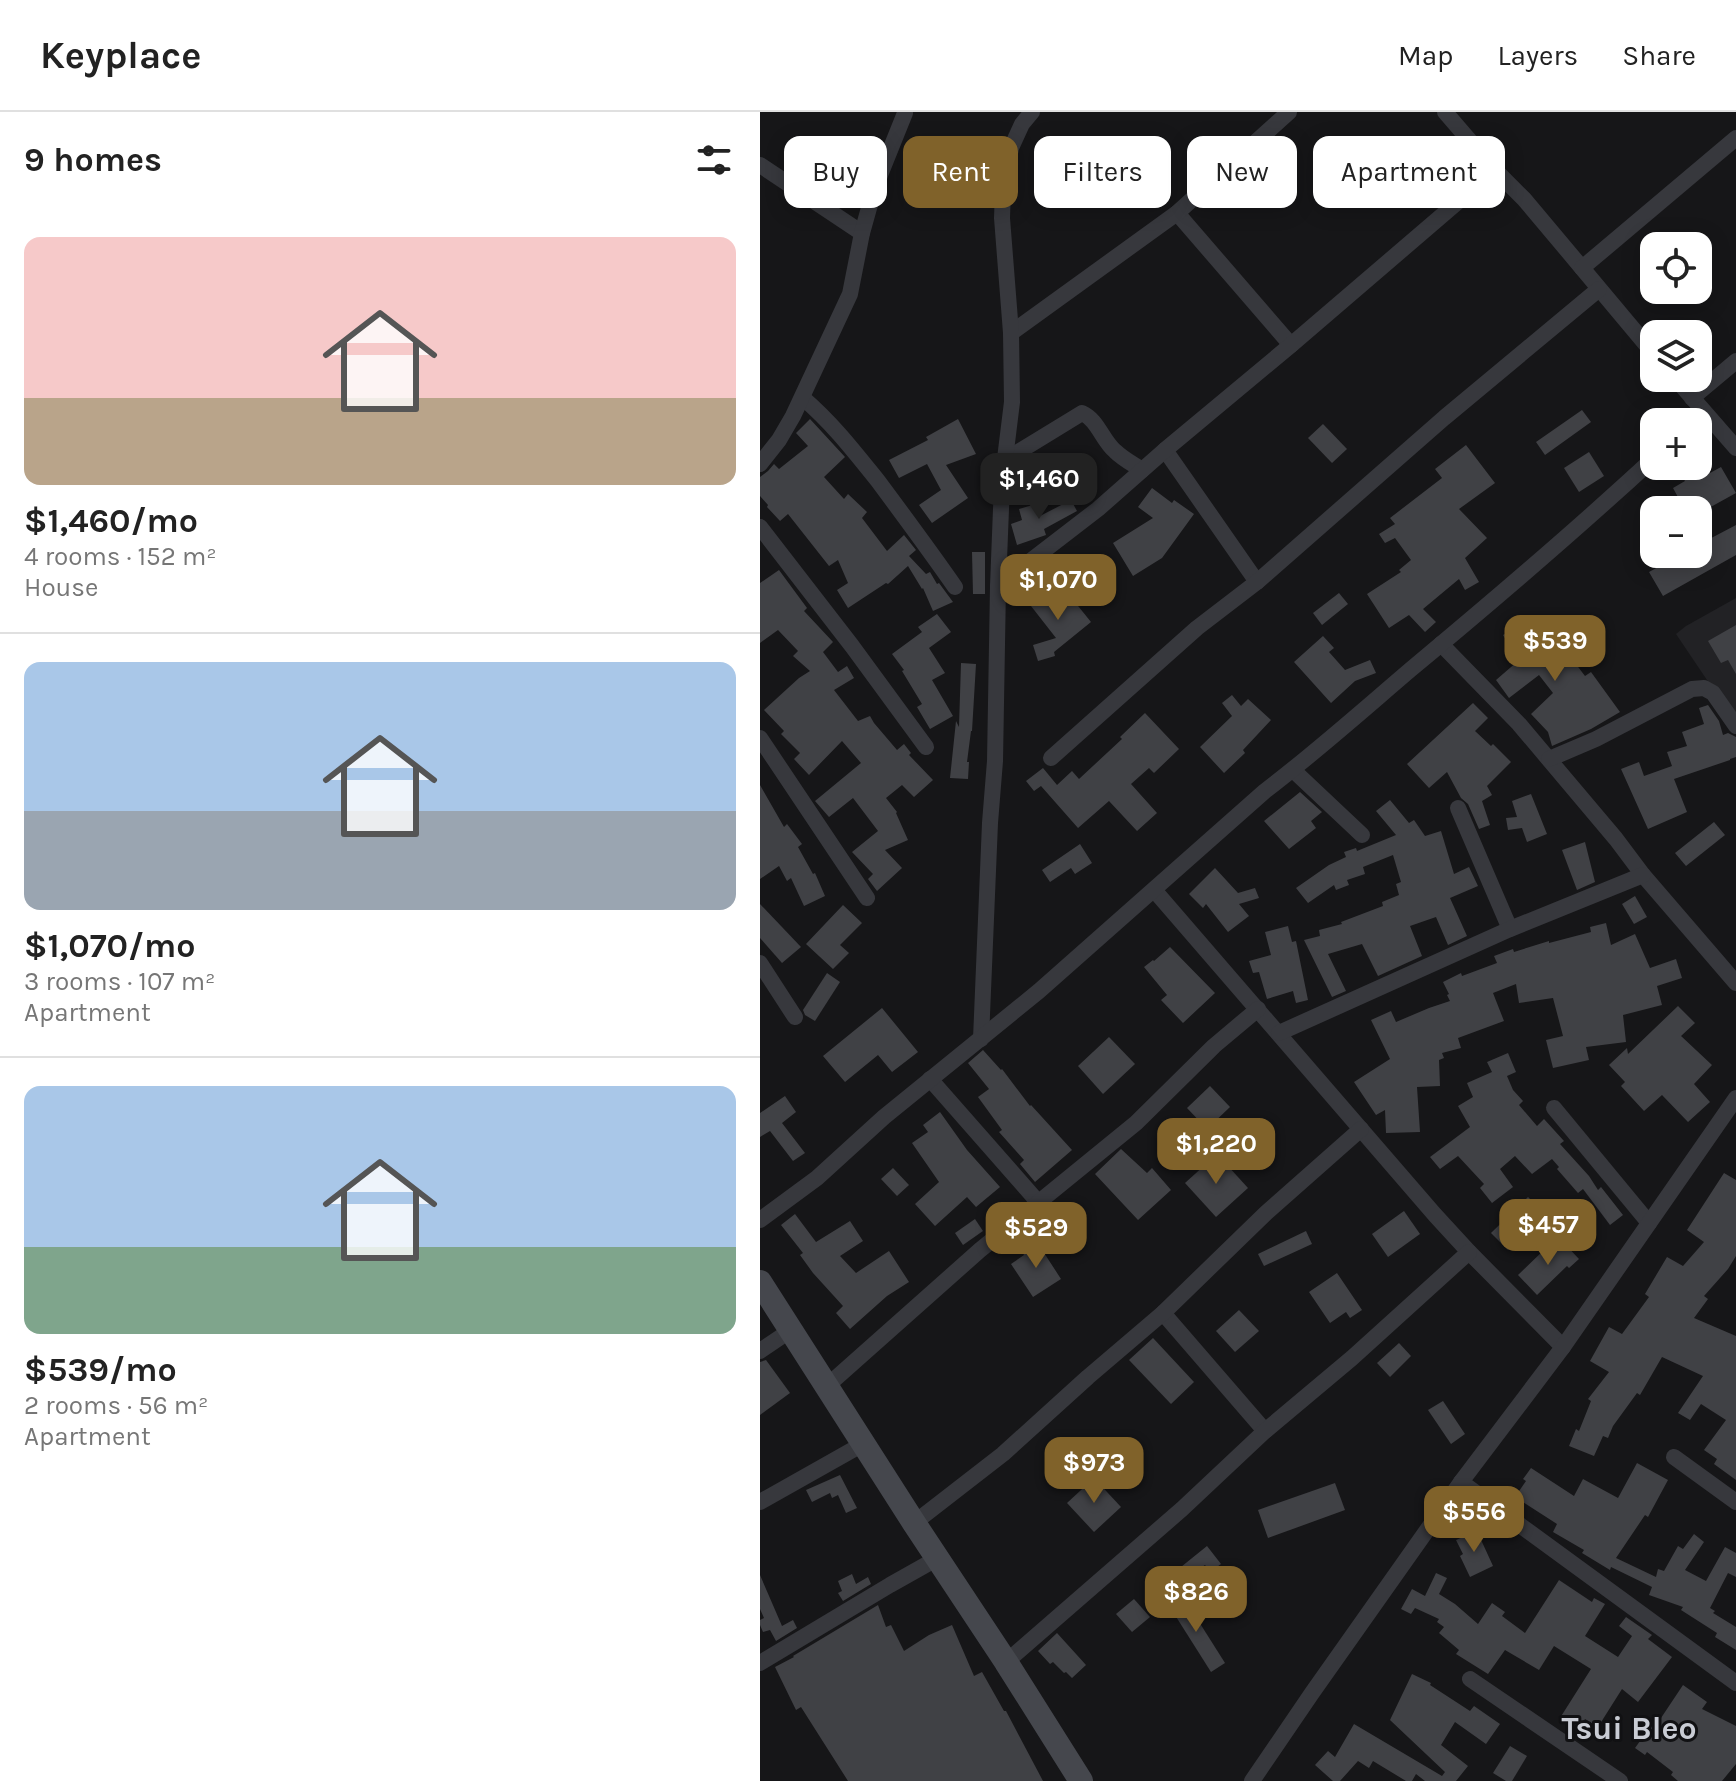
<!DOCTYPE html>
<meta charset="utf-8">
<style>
:root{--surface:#fff;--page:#f2f2f2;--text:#222;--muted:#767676;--line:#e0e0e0;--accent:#80622a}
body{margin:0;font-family:Karla,sans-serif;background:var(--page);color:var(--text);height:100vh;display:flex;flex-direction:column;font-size:30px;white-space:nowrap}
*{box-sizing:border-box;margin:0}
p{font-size:26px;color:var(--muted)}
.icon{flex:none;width:44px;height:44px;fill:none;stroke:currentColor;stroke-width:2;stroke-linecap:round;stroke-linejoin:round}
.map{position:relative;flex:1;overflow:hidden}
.panel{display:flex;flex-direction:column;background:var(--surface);width:760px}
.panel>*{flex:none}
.banner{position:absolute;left:24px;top:24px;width:760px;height:72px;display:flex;gap:16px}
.fabs{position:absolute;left:880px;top:120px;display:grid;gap:16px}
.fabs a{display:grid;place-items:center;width:72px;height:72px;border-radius:16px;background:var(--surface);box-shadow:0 4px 20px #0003;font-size:40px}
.price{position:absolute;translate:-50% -68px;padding:0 18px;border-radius:16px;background:var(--accent);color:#fff;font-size:26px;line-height:52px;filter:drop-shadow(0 2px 4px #0008)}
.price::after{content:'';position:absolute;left:50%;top:48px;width:24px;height:18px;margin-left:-12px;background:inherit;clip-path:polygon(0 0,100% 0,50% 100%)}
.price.on{background:#222;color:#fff}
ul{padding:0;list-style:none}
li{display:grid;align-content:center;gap:16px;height:424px;padding:0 24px}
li+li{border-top:2px solid var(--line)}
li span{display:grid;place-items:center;height:248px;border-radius:16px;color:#555}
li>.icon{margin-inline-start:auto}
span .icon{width:144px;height:144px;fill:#fffc;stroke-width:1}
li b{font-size:34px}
h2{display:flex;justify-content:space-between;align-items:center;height:96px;padding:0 24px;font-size:34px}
.tag{padding:0 28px;border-radius:16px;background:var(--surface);box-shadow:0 4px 20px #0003;font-size:28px;line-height:72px}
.tag.on{background:var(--accent);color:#fff}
header{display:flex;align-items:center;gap:48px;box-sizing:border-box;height:112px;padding:0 40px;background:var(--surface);border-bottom:2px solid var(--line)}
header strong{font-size:38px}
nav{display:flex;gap:44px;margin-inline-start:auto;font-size:28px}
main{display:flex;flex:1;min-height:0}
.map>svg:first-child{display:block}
.built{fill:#222225}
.building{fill:#404145}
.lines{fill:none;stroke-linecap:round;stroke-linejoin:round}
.street{stroke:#37383d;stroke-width:16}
.secondary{stroke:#45474d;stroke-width:24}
.labels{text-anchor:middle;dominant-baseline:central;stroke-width:6;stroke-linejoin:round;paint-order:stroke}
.district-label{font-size:32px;font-weight:bold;fill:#c9ccd4;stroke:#111113}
</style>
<header>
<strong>Keyplace</strong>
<nav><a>Map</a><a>Layers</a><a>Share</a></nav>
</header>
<main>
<section class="panel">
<h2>9 homes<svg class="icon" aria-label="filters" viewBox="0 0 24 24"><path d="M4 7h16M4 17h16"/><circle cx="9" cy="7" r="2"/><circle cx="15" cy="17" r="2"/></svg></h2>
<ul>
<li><span style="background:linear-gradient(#f6c9c9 65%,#b9a48a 0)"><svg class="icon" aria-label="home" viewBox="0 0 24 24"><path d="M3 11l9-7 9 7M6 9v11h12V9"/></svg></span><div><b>$1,460/mo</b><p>4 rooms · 152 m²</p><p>House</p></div></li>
<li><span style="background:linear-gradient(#a9c7e8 60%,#9aa5b1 0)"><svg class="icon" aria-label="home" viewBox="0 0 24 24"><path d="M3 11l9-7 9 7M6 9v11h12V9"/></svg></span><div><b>$1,070/mo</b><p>3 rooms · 107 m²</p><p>Apartment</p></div></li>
<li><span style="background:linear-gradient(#a9c7e8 65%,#7fa58c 0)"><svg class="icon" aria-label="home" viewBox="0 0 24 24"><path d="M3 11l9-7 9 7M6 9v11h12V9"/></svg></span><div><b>$539/mo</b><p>2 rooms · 56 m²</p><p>Apartment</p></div></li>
</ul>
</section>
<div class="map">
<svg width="976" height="1669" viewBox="0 0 976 1669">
<rect width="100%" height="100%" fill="#161618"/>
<polygon class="built" points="976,486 976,611 916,522 926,514"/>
<g class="building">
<polygon points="822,298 831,310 785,343 776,330"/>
<polygon points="50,307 85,345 64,365 84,387 88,382 107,400 102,406 127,439 144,423 156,438 149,444 166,462 170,460 177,472 179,471 193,490 173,499 163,476 162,477 148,454 128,472 126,471 88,496 77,478 88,471 78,448 69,454 28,402 20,409 7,395 8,393 0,384 0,365 8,359 14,352 19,357 48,334 36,321"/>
<polygon points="198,307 216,342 186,353 208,386 172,411 159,393 181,378 167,352 139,366 129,348 168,328 166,325"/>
<polygon points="563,312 587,337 572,351 548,326"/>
<polygon points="706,333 735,371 699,397 727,426 705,446 719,470 705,478 699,467 663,497 676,510 665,520 649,503 629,516 607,482 641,460 639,458 651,448 635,426 625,431 619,422 635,412 630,406 682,366 675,357"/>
<polygon points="829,340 844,364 819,380 804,356"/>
<polygon points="925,354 946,354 950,361 961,355 976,381 938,402 938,398 925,398 913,376 925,369 918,358"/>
<polygon points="314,358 334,380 322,390 303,368"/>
<polygon points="392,376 412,391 414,388 434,402 402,446 373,464 353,431 393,406 378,395"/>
<polygon points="311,388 317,399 284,417 286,423 257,433 251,412 262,408 259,397 276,392 280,404"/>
<polygon points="976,413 976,443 903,484 889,460 922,442 938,442 938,433"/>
<polygon points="212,440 225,440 225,482 213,482"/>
<polygon points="19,458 47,496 44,499 73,530 63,540 78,560 87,554 94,566 74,578 98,609 110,604 114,611 137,638 144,632 151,641 149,643 173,668 154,685 142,673 126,686 137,700 136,701 148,728 125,738 142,756 117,779 108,767 113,762 92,740 118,719 93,686 69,705 55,689 101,651 82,629 49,663 34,647 40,641 21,622 24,619 4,598 39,566 50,559 33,544 38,539 18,518 0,531 0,471"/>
<polygon points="295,476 304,488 310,484 331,510 294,540 295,544 278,549 273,533 296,526 271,494"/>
<polygon points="579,481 588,492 562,513 553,501"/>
<polygon points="177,502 191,520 169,536 185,561 172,568 193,604 170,617 157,595 162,592 142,559 144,558 132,542 162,520 158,515"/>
<polygon points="778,503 790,525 793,522 825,564 831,560 860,600 831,617 792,634 788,620 771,602 793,581 779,563 749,586 736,568 758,549 743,523"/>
<polygon points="976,513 976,562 968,548 961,551 948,529"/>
<polygon points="563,524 574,536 569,540 585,558 610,548 616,561 595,569 571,591 534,550"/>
<polygon points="201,551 216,552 212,619 211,619 207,650 209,650 208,667 190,666 196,609 199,615"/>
<polygon points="472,583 481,594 488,587 511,608 483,638 485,641 464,661 440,635 472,604 462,591"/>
<polygon points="713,591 728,606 715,619 731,634 733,632 751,650 727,674 732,683 722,689 730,713 719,717 708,692 701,686 687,660 669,676 647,652"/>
<polygon points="948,593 959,609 963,623 968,621 976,625 976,645 970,647 970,648 914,667 927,700 888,717 861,657 879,650 884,664 912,654 907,640 927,634 922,620 944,612 939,596"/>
<polygon points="385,601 419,637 394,661 389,656 371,672 397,701 377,719 349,689 318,716 281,674 274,679 266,669 283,656 297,673 312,659 319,667 362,627 360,625"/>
<polygon points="0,673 24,715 27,712 42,732 38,735 53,762 55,761 65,784 44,794 31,766 27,769 19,754 0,767"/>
<polygon points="540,680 562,700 551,709 556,716 529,737 504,709"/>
<polygon points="771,682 787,722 767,730 762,716 748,718 746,706 757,705 752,689"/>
<polygon points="630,688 649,711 654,708 665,724 681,719 694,762 709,755 718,774 690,786 707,824 688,833 676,805 650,814 662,844 618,864 602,832 568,842 586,879 572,885 544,828 560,824 559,818 582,812 581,810 623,794 622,790 639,783 636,772 641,770 633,743 603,755 605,762 587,768 589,773 576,778 574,773 548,791 536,776 569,753 586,745 584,740 596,736 597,739 636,723 616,699"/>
<polygon points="954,710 965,723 926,754 915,741"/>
<polygon points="825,730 835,770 817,778 802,738"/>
<polygon points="320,732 332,751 315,762 311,756 290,770 282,758"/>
<polygon points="455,756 478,781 495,776 499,786 479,792 489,804 468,820 446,792 443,796 429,782"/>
<polygon points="875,784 887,805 874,812 862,792"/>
<polygon points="0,792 41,835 22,851 0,826"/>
<polygon points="83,793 102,811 80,833 89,841 73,857 46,832"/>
<polygon points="846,811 851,833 875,822 890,856 916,847 922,866 897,874 902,893 863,903 866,930 826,935 829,948 793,956 786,928 803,924 793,886 759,891 756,872 733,881 744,909 698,926 701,936 682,941 684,946 679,948 680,974 657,975 660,1020 626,1021 625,998 616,1003 594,970 630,947 611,908 631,899 636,910 669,896 690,889 687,883 689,882 683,870 701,861 702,864 737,851 734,844 753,837 754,840 789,829 789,831 831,820 830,815"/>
<polygon points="528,814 532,830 536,829 548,888 536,891 533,879 507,887 499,860 493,861 489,849 511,843 505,820"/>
<polygon points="410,835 455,881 423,911 401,888 407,883 384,855 393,848 394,849"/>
<polygon points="67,861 80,870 55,909 45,903 43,898"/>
<polygon points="918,894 935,911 921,924 952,953 934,972 950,990 928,1010 902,983 884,999 861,974 865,970 849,953 867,936 868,942"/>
<polygon points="122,896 158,940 132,960 118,943 85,970 63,944"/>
<polygon points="349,925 375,952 343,982 318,954"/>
<polygon points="223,938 241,958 242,957 270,994 271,993 312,1038 275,1070 260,1052 264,1048 239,1020 242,1018 218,985 229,977 208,951"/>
<polygon points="748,941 756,960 747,964 753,978 763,989 759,993 777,1014 784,1007 804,1029 800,1032 829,1064 838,1078 841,1075 863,1103 850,1113 823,1077 818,1081 797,1057 799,1055 792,1047 772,1062 755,1044 740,1057 753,1075 732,1091 720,1076 724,1072 698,1044 680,1057 670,1045 710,1015 698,994 713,985 707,971 732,960 727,950"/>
<polygon points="450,974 470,995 447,1017 427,996"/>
<polygon points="25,984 36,1000 22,1011 45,1041 33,1049 10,1019 0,1025 0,1001"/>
<polygon points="180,1000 207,1038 240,1075 216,1095 207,1085 175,1114 155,1092 179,1070 152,1031 168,1020 163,1013"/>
<polygon points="361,1037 387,1061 392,1056 411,1078 378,1108 335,1062"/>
<polygon points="457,1042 488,1076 456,1105 425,1071"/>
<polygon points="133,1056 149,1073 137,1084 121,1067"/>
<polygon points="964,1061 976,1068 976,1144 968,1157 944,1184 948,1187 934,1206 976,1224 976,1368 954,1352 957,1347 944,1338 966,1308 941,1292 930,1308 918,1301 943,1264 902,1245 880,1283 877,1281 853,1314 848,1326 843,1324 834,1344 809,1334 816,1317 819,1319 831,1289 828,1287 849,1260 830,1249 849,1215 862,1222 889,1185 885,1182 907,1145 923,1154 944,1130 927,1118"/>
<polygon points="768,1085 785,1102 748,1138 731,1121"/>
<polygon points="644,1099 660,1122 628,1145 612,1122"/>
<polygon points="35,1102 56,1130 90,1109 103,1129 80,1144 96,1161 129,1139 149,1170 127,1184 90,1217 76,1201 83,1194 53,1161 40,1143 43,1141 21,1113"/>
<polygon points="215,1107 223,1119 203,1133 195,1121"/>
<polygon points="546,1119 552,1132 504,1154 498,1142"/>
<polygon points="277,1130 301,1167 273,1185 251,1152 264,1143 262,1139"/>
<polygon points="803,1130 819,1147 809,1156 807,1154 777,1183 758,1163 787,1135 792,1140"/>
<polygon points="577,1161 602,1198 590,1206 586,1200 570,1211 549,1180"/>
<polygon points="479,1198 499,1219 475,1240 456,1219"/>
<polygon points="393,1226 434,1270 411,1292 369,1248"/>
<polygon points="639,1231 651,1244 630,1265 617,1251"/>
<polygon points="6,1248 30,1281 0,1303 0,1250"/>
<polygon points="683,1289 705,1322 691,1332 668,1298"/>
<polygon points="877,1351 908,1368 888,1405 885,1403 856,1446 896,1465 898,1457 904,1459 918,1434 923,1437 934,1422 944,1430 925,1458 946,1469 965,1435 976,1441 976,1465 968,1461 950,1496 955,1499 953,1501 976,1515 976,1538 955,1525 957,1521 921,1498 923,1495 889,1483 892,1475 851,1455 850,1458 822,1441 824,1438 793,1420 797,1412 755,1385 766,1369 763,1367 771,1356 814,1384 823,1367 858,1386"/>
<polygon points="80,1363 97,1396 86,1401 78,1383 72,1386 70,1381 52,1390 46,1378"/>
<polygon points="334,1366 361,1395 334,1420 307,1391"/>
<polygon points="575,1371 585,1398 508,1426 498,1398"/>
<polygon points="717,1419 733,1454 710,1465 700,1444 703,1442 696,1428"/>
<polygon points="447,1434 461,1452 450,1460 445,1453 424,1469 416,1459"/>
<polygon points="676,1461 687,1466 679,1482 695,1492 718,1512 732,1491 745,1500 742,1504 765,1521 799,1468 832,1490 834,1486 845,1492 825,1524 858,1545 872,1524 859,1514 866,1505 892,1523 888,1527 912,1545 878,1590 862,1577 838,1615 825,1607 819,1617 800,1606 831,1557 794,1534 779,1558 745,1538 728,1562 696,1542 699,1538 679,1521 684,1515 677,1510 679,1507 655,1496 651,1502 641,1497 652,1477 665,1484"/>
<polygon points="92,1462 96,1472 108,1465 111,1472 83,1489 78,1481 82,1479 78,1469"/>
<polygon points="0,1463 22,1514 33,1508 37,1516 16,1529 10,1518 3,1520 0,1513 0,1508 4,1506 0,1497"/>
<polygon points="422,1483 465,1551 451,1560 408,1492"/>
<polygon points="374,1487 390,1505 372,1520 356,1502"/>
<polygon points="118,1493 126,1515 131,1513 144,1539 169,1523 192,1513 214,1564 222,1560 244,1599 246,1599 283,1669 88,1669 41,1595 36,1598 15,1555 34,1545 33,1544"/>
<polygon points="297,1521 326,1553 312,1566 306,1560 304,1561 293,1550 290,1552 278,1539"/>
<polygon points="652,1562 671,1571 670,1573 710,1599 714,1594 740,1612 726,1632 695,1610 681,1633 708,1654 696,1669 665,1669 656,1662 652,1669 646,1669 613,1649 609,1656 598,1649 580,1669 573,1669 555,1653 568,1639 575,1645 594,1612 682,1664 685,1660 630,1608"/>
<polygon points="923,1573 947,1590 942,1597 976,1614 976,1652 962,1669 918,1669 911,1663 913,1660 887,1640 885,1643 875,1636 896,1607 899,1609"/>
<polygon points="750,1634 767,1644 752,1669 746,1669 733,1661"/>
</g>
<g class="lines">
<g class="street">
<polyline points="685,0 735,58 764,87 822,156"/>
<polyline points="0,53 102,121"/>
<polyline points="417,101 531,233"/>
<polyline points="251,221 417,101 529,0"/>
<polyline points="894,242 822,156 976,26"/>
<polyline points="915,266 976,336"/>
<path d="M43,286C73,312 93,338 118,369C144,404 170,439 195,475"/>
<polyline points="932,286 976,249"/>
<polyline points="405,338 497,470"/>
<path d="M245,348L322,301C338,308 342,328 355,339C363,347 373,352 382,358"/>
<polyline points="0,352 19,328 33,304 90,182 102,121 114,78 145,1"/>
<polyline points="0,415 92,534 166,635"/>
<polyline points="238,474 338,397 405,338 531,233 735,58"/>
<polyline points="681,532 759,612 856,727 883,763 976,871"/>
<polyline points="0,626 107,786"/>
<polyline points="291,646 437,516 497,470 684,306 839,177"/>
<polyline points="789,647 836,627 932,577 944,576 953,581 976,614"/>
<polyline points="533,658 602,723"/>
<polyline points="698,696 750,817"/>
<polyline points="395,779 675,1103 709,1140 803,1235"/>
<polyline points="0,851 35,905"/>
<polyline points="519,921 750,817 883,763"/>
<polyline points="221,927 230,711 235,649 238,474 242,371 252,290 251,221 242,106 243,77 251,36 262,12 272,0"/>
<polyline points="170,967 278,1090"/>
<polyline points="794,996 889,1111"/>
<path d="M0,1108L57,1066L124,1005L279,879L505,679C555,641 602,599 650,558C733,489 815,419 894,346"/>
<polyline points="403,1201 505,1319"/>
<polyline points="0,1239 31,1218"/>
<polyline points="67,1274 220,1138 376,1011 454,934 498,897"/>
<polyline points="914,1345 976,1390"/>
<polyline points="701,1370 976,1571"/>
<polyline points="0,1390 103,1332"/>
<polyline points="154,1411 243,1342 328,1265 403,1201 506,1101 601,1017"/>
<polyline points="246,1550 422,1397 505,1319 592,1246 709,1140"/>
<polyline points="0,1551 130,1473 178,1446"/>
<polyline points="710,1567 860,1669"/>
<polyline points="492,1669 552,1581 701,1370 803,1235 976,986"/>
</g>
<polyline class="secondary" points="0,1170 154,1411 246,1550 321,1669"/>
</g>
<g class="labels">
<g class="district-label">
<text x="869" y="1616">Tsui Bleo</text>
</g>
</g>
</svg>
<div class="fabs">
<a><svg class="icon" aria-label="locate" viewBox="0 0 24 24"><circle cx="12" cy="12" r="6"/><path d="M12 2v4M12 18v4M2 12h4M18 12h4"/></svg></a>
<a><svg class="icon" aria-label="layers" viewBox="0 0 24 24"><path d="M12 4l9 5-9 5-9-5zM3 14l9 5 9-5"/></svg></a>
<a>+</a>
<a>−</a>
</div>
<b class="price on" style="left:279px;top:409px">$1,460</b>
<b class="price" style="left:298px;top:510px">$1,070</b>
<b class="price" style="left:795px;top:571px">$539</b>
<b class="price" style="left:456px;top:1074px">$1,220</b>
<b class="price" style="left:788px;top:1155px">$457</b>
<b class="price" style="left:276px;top:1158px">$529</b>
<b class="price" style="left:334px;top:1393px">$973</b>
<b class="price" style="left:714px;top:1442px">$556</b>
<b class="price" style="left:436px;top:1522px">$826</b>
<div class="banner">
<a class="tag">Buy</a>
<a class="tag on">Rent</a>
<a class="tag">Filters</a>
<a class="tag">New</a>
<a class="tag">Apartment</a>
</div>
</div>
</main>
